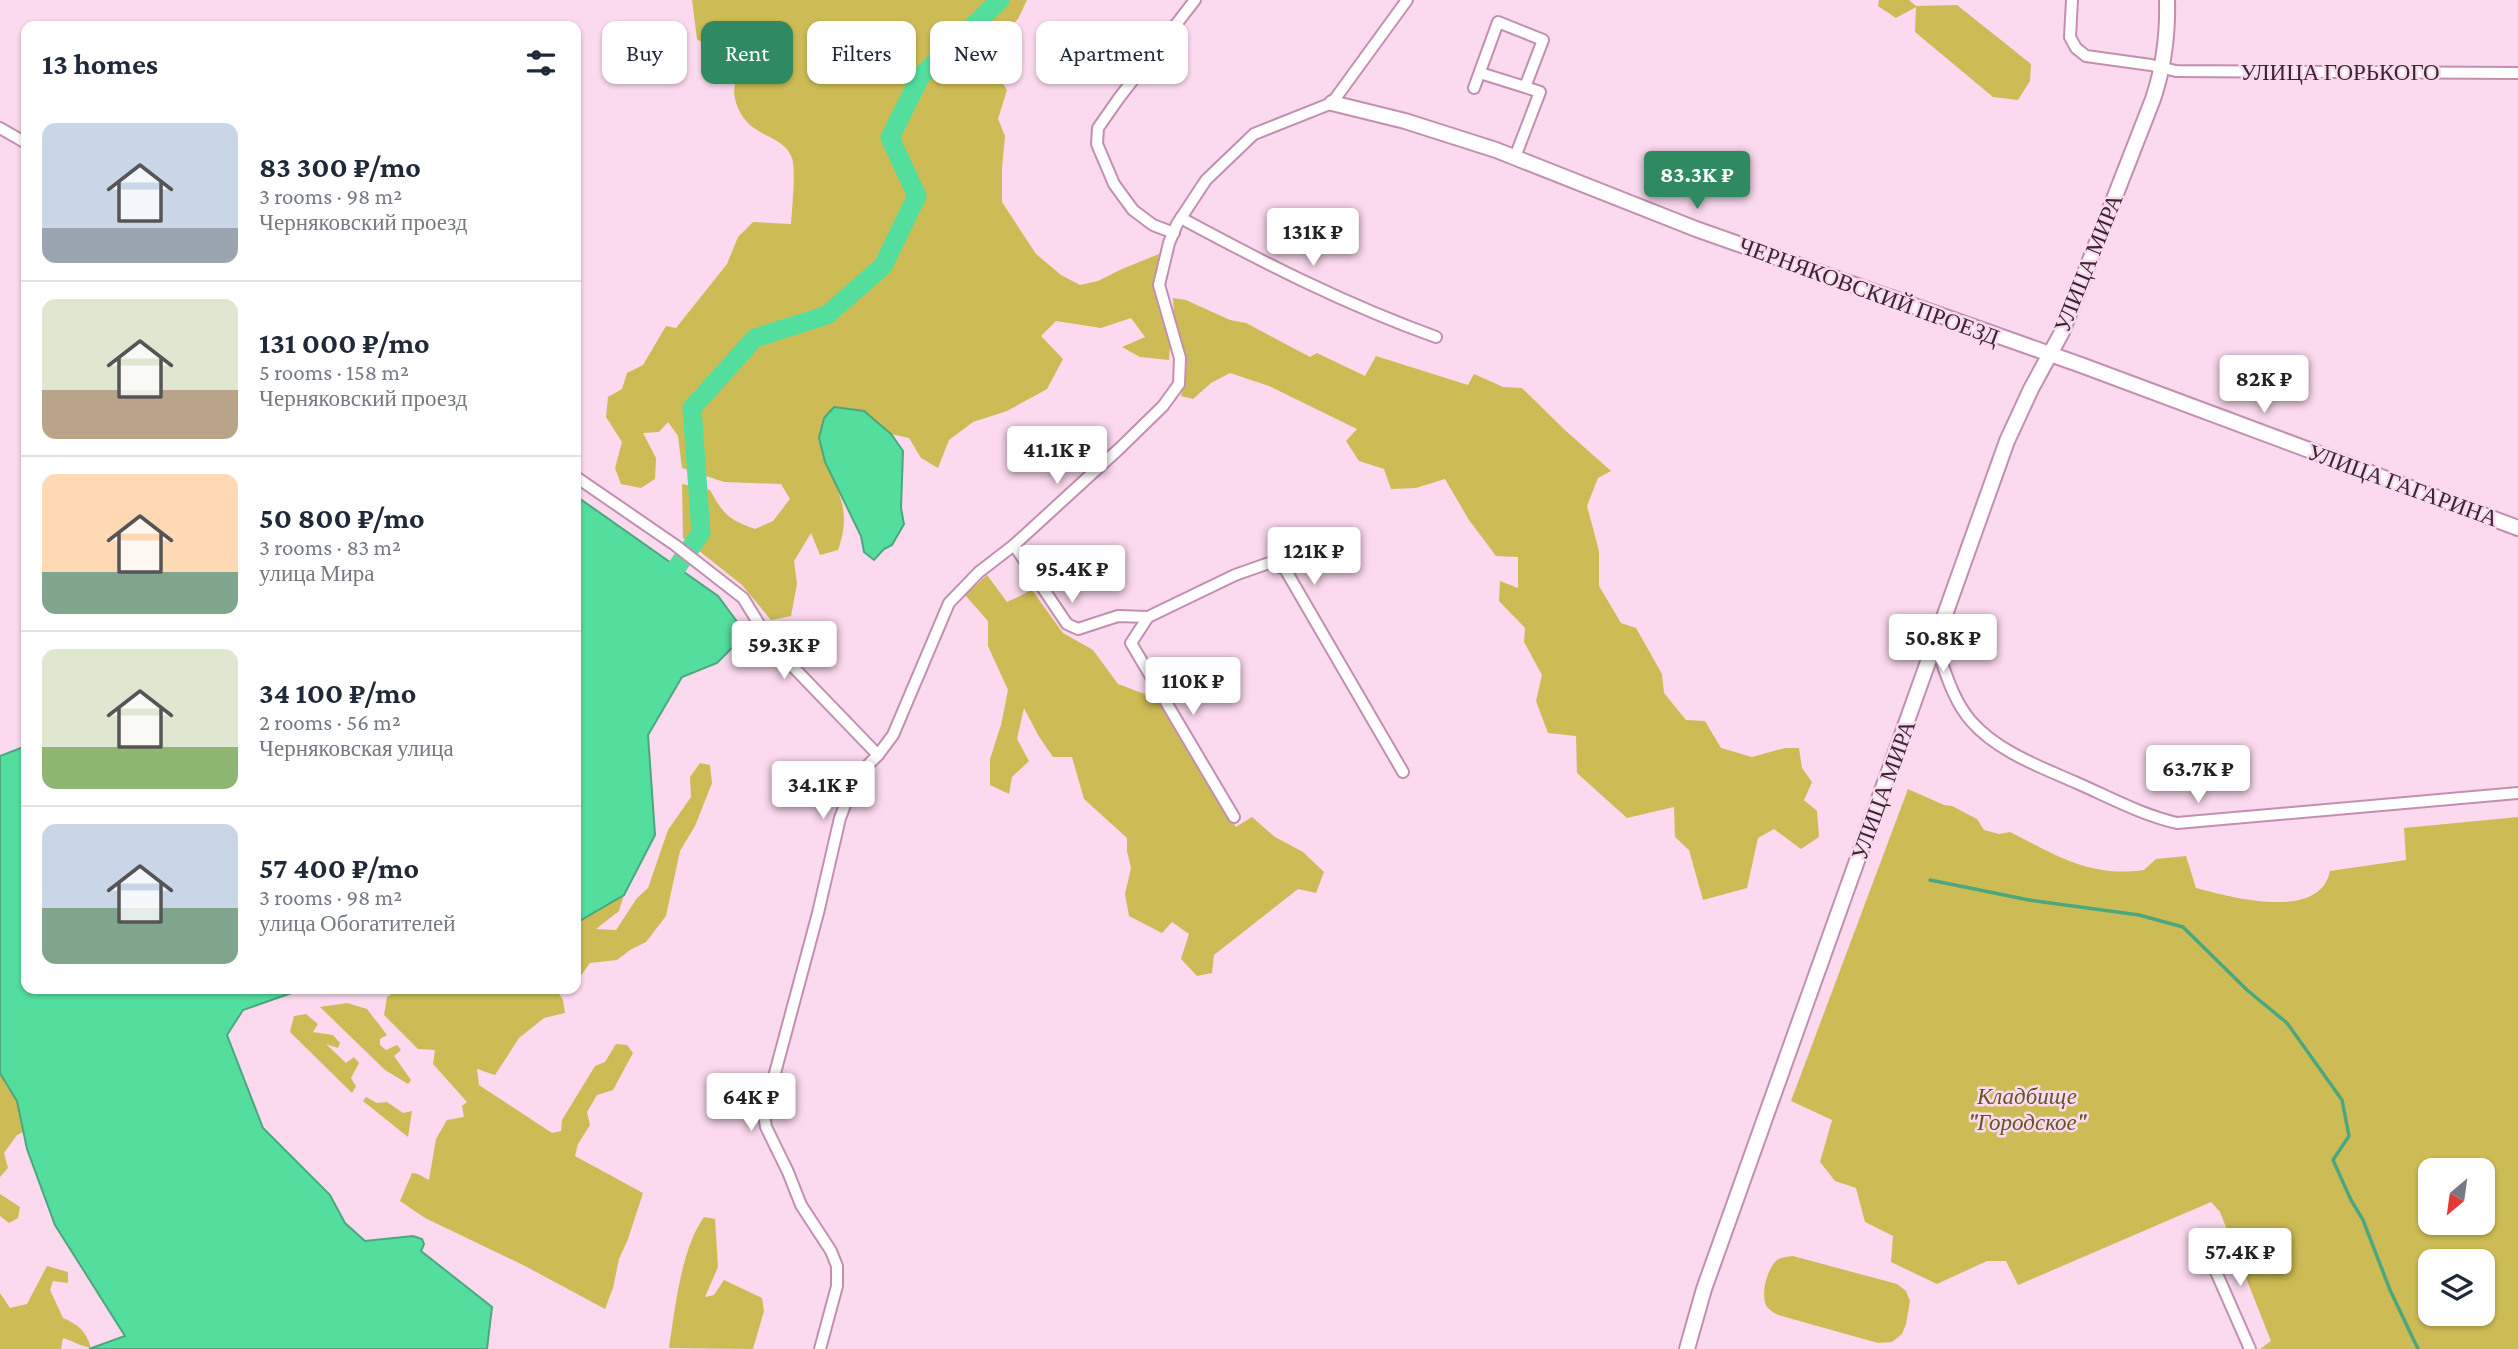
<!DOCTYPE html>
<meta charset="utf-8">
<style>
:root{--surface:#fff;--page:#f6f6f7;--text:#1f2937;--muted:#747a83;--line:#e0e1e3;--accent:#2f8a61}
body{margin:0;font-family:"Crimson Pro",serif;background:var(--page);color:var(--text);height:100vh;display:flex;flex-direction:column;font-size:26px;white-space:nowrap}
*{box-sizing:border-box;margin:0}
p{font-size:23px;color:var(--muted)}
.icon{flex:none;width:38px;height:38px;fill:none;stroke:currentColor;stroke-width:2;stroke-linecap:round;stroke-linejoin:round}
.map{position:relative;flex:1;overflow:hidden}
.drawer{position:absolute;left:21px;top:21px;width:560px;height:973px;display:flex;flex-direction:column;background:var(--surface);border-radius:14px;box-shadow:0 2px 5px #0004}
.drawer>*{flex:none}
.guide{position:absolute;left:602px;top:21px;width:665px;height:63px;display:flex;gap:14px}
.needle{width:46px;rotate:209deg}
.buttons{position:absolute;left:2418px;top:1158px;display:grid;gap:14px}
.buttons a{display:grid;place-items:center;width:77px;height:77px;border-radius:14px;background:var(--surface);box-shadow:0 2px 5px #0004;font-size:35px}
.price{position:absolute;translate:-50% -60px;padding:0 16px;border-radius:7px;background:#fff;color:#222;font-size:23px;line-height:46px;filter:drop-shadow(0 2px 4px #0008)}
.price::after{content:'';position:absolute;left:50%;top:42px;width:21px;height:16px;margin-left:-10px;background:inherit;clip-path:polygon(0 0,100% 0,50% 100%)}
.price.on{background:var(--accent);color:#fff}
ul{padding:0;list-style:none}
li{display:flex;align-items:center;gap:21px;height:175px;padding:0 21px}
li+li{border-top:2px solid var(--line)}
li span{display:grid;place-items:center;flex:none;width:196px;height:140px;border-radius:14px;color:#555}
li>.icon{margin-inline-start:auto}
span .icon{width:84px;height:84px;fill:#fffc;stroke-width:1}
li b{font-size:30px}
h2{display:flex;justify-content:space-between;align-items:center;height:84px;padding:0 21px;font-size:30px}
.chip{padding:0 24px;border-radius:14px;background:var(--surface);box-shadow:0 2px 5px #0004;font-size:24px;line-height:63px}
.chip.on{background:var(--accent);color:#fff}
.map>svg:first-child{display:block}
.green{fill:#cdbc55;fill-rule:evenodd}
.water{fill:#54de9e;stroke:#4ca77e;stroke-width:2}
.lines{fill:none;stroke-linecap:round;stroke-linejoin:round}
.stream{stroke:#4ca77e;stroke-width:3.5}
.river{stroke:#54de9e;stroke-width:19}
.street-casing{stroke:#c38fb1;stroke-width:14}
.secondary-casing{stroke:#c38fb1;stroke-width:18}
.street{stroke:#fff;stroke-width:10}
.secondary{stroke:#fff;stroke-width:14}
.labels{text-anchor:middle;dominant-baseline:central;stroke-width:5;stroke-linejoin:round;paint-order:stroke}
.street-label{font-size:23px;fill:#3b2634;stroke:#fbd9ef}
.park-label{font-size:23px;font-style:italic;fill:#615824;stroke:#fbd9ef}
</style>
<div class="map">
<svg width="2518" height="1349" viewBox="0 0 2518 1349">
<rect width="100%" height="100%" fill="#fbd9ef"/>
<g class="green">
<path d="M692,0H1027L1018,19L997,40L990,63L1007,90L998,119L1005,136L1002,168V202L1036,254L1061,275L1080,285L1098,281L1122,269L1159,254L1154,286L1170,347L1169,360L1140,357L1122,347L1145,337L1131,318L1101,328L1056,321L1041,336L1063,359L1047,389L1007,411L973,422L949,440L938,468L921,458L909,438L891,434L864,411L825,462C841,495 851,514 838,550L820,555L811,533L794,561L797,584L791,616L771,620L742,585L683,538L682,484L710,490C723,514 729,520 755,529L773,521L790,499L781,484L724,482L682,468L678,436L668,422L659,432L643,433L656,458L655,479L641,488L621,484L615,468L622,442L606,417L608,397L622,389L627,373L643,365L666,326L676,328L727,264L738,237L753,222L791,224C792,211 796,169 792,158C783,133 751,139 738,108C733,95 733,90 737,76L729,62L697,39Z"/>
<polygon points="1879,0 1909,0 1916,6 1957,5 2031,64 2030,81 2018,100 1993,97 1915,32 1916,7 1896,18 1878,6"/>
<polygon points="1173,298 1186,300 1230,320 1246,323 1310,357 1317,353 1365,376 1376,356 1468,385 1474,374 1503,387 1522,388 1566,431 1611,471 1598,478 1587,506 1599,551 1599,586 1621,623 1636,628 1662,674 1664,693 1686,720 1705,721 1721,748 1752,757 1785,748 1799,748 1802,768 1812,782 1804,800 1817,811 1819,837 1801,849 1774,829 1758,838 1747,888 1703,900 1689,850 1675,837 1674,807 1627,818 1577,773 1576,736 1548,733 1536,701 1542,675 1524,642 1525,628 1499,601 1500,581 1518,588 1518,557 1496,556 1469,520 1445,479 1416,488 1391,489 1384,469 1359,461 1346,441 1357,429 1269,386 1230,373 1211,383 1193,399 1181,396 1187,364 1174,314"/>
<polygon points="987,575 1007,602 1032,590 1063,633 1093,650 1118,684 1158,699 1236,827 1252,817 1275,837 1303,852 1324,872 1316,893 1298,889 1214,955 1212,973 1197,976 1181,959 1189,934 1172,922 1162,933 1129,916 1125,894 1131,868 1127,851 1127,838 1084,799 1072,757 1053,757 1038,735 1024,708 1017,739 1029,761 1012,777 1009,794 990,785 990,759 1001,725 1008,690 988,646 988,621 965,595"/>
<polygon points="700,763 710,765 712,783 695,826 680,851 666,916 646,942 630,950 617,960 590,963 577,981 576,923 624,895 619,911 596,929 616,930 637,898 648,888 668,830 691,797 690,777"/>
<path d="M1908,789L1944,805L1952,806L1977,819L1984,830L1999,834L2010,832C2056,855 2090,878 2144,870L2156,859L2186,856L2196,888C2230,897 2320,922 2330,871L2406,860L2404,828L2518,817V1349H2260L2271,1341L2220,1212L2211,1202L2018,1285L2006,1261H1987L1937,1284L1891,1262L1893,1236L1865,1222L1856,1188L1835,1181L1820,1162L1832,1120L1791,1101ZM2431,1171H2483V1223H2431ZM2431,1262H2483V1314H2431Z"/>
<polygon points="399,989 556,989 563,1000 565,1013 544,1018 519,1038 495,1075 477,1069 479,1085 552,1133 561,1131 562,1120 595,1066 605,1062 616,1044 627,1045 633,1053 613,1090 597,1095 587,1112 590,1125 578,1144 575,1156 643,1193 628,1239 619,1259 613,1288 605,1309 525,1266 425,1218 400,1201 412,1173 418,1174 429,1180 436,1139 447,1120 464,1117 462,1106 467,1102 433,1064 435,1050 418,1049 384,1015 387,997"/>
<polygon points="347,1003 367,1009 387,1035 380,1039 380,1045 386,1050 397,1045 401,1050 394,1056 411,1080 408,1084 385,1070 320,1007"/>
<polygon points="306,1014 318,1024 313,1032 333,1035 340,1043 338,1048 326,1044 346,1063 354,1057 359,1063 351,1078 356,1086 352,1093 290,1032 294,1016"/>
<polygon points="0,1073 17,1101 23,1132 17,1135 4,1153 8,1168 0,1177"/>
<polygon points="366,1097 377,1103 387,1102 403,1113 412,1111 408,1137 363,1101"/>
<polygon points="0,1194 20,1207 18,1218 9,1223 0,1216"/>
<path d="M704,1217L715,1219L718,1267L705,1297L714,1295L724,1280L762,1298L764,1311L753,1349L669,1348C675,1309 681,1249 704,1217Z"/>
<path d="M1793,1256L1897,1284L1906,1291L1910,1301L1906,1324L1902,1334L1892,1342L1878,1343L1778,1315C1774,1313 1771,1311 1768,1308C1759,1298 1767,1268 1777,1260C1781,1257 1787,1257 1793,1256Z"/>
<path d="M47,1266L68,1272V1283L53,1281L50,1290L63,1318C79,1325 86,1331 91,1348C80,1346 73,1341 63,1338L61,1349H0V1293L10,1308L27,1304Z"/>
</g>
<g class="water">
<polygon points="834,407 864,411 891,434 903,451 901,508 904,524 892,545 884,549 874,560 864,552 861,536 825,462 819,438 824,418"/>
<polygon points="576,496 718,596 746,634 717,663 682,677 648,735 655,835 624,895 576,923"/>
<polygon points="26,746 26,989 303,989 243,1010 227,1035 263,1128 330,1195 345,1223 365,1241 413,1236 422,1239 424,1244 421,1251 492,1307 487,1349 89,1349 125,1336 55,1225 27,1149 17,1101 0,1073 0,756"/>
</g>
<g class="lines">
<polyline class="stream" points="1930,880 2029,900 2139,915 2183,927 2247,990 2287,1023 2342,1100 2349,1136 2333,1160 2351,1200 2363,1220 2390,1290 2418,1349"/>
<polyline class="river" points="677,567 701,533 692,408 755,338 827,315 883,266 917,196 890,138 920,77 1000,0"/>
<g class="street-casing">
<g id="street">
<polyline points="2072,0 2070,37 2076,48 2086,56 2151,65 2176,71 2518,73"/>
<polyline points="1480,73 1525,87"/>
<polyline points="1474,88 1498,22 1543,40 1525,87 1540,92 1515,157"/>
<polyline points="0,128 26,143"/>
<path d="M1181,218C1264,263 1347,305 1436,337"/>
<polyline points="1174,233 1153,225 1133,210 1114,184 1097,144 1098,128 1119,98 1195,0"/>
<polyline points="576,477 675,545 743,598 772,645 878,755"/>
<polyline points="1014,545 1067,624 1078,629 1118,616 1148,617 1235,575 1269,563 1285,569 1403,772"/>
<polyline points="1148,617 1131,643 1234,817"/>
<path d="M1935,643C1945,670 1952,699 1971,721C1998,752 2041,767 2077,783C2111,798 2142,815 2177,823L2518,793"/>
<polyline points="2202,1240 2250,1349"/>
<polyline points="820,1349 837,1286 837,1266 831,1251 801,1205 788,1172 766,1127 764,1114 818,913 840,818 856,777 878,755 893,735 949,603 979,572 1014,545 1120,448 1163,406 1179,384 1180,358 1159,285 1169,243 1177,224 1206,180 1254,134 1332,103 1407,0"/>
</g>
</g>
<g class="secondary-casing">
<g id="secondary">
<polyline points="1332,103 1405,121 1496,150 1696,229 2081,365 2518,528"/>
<path d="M1687,1349L1704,1289L2007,441L2031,389L2062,332L2153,99C2164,66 2168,35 2167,0"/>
</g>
</g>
<use href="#street" class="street"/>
<use href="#secondary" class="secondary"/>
</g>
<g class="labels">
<g class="street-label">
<text x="2340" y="72">УЛИЦА ГОРЬКОГО</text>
<text transform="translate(2088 263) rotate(-68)">УЛИЦА МИРА</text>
<text transform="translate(1869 291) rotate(20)">ЧЕРНЯКОВСКИЙ ПРОЕЗД</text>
<text transform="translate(2403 485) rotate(20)">УЛИЦА ГАГАРИНА</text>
<text transform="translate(1883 790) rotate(-70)">УЛИЦА МИРА</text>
</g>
<g class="park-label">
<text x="2027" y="1096">Кладбище<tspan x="2027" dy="26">"Городское"</tspan></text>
</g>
</g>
</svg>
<div class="buttons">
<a><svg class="needle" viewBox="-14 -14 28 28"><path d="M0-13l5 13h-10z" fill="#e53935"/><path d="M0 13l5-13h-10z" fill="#747a83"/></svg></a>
<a><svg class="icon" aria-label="layers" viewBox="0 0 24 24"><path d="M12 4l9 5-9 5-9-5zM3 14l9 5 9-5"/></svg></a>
</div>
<b class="price on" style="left:1697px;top:211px">83.3K ₽</b>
<b class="price" style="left:1313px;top:268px">131K ₽</b>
<b class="price" style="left:2264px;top:415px">82K ₽</b>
<b class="price" style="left:1057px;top:486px">41.1K ₽</b>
<b class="price" style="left:1314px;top:587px">121K ₽</b>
<b class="price" style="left:1072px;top:605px">95.4K ₽</b>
<b class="price" style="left:1943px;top:674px">50.8K ₽</b>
<b class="price" style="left:784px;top:681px">59.3K ₽</b>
<b class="price" style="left:1193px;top:717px">110K ₽</b>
<b class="price" style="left:2198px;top:805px">63.7K ₽</b>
<b class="price" style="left:823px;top:821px">34.1K ₽</b>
<b class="price" style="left:751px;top:1133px">64K ₽</b>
<b class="price" style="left:2240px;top:1288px">57.4K ₽</b>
<div class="guide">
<a class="chip">Buy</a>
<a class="chip on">Rent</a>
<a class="chip">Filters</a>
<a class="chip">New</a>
<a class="chip">Apartment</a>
</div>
<section class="drawer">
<h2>13 homes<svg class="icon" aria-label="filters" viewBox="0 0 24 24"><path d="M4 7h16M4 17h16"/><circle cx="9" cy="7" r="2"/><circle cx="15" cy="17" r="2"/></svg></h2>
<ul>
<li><span style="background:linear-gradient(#c9d6e8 75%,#9aa5b1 0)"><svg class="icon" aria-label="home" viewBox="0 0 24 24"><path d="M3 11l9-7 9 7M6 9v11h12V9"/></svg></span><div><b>83 300 ₽/mo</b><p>3 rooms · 98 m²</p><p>Черняковский проезд</p></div></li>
<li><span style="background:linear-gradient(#dfe7d0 65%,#b9a48a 0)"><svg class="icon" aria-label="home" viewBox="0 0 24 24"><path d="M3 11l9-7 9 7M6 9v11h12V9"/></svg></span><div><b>131 000 ₽/mo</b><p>5 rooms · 158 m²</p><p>Черняковский проезд</p></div></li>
<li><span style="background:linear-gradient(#ffd9b3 70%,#7fa58c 0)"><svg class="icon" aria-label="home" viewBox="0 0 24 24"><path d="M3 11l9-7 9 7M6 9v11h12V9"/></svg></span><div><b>50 800 ₽/mo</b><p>3 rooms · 83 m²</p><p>улица Мира</p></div></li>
<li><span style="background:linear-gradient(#dfe7d0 70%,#8fb573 0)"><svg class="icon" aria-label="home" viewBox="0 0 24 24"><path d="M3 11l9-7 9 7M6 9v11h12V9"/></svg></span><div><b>34 100 ₽/mo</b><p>2 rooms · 56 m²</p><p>Черняковская улица</p></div></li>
<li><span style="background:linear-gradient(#c9d6e8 60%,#7fa58c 0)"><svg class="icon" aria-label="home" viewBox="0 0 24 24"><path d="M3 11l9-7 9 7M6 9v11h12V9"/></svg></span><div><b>57 400 ₽/mo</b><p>3 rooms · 98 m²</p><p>улица Обогатителей</p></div></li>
</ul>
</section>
</div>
